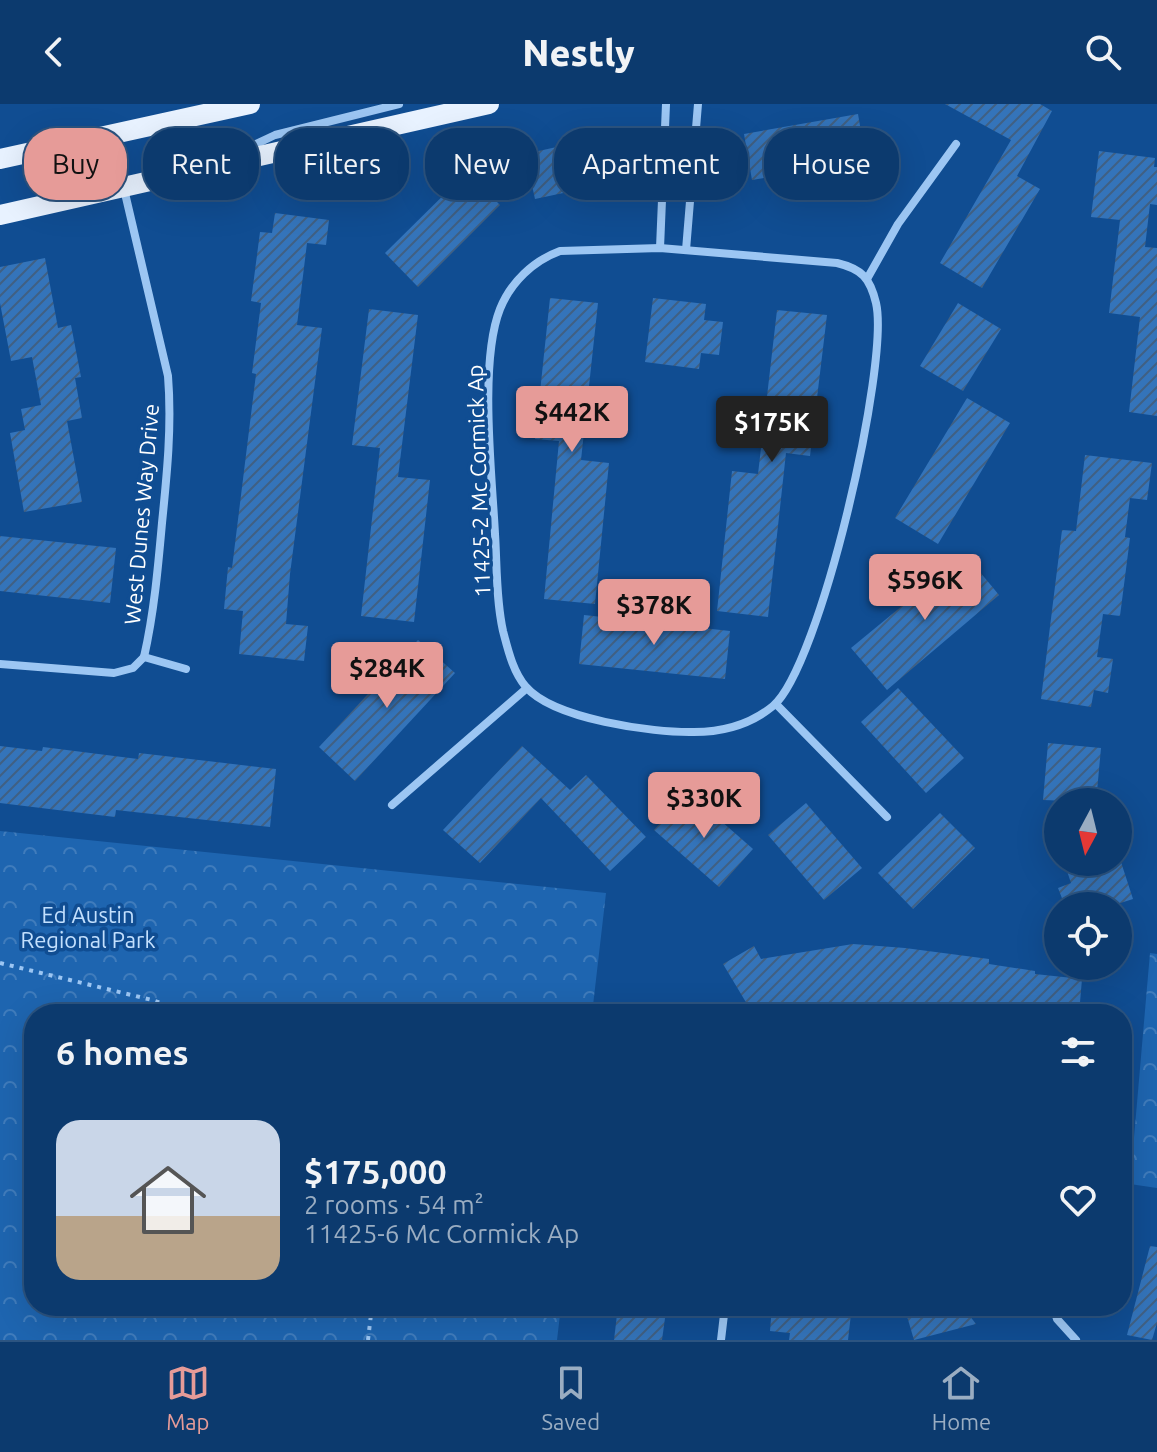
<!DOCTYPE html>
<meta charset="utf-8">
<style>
:root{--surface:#0c3a6e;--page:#154173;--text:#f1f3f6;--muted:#9aadc2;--line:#2c5481;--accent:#e69b98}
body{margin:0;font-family:Ubuntu,sans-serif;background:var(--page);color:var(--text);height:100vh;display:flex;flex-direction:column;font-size:30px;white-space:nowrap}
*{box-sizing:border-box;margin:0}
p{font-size:26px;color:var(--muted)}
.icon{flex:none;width:44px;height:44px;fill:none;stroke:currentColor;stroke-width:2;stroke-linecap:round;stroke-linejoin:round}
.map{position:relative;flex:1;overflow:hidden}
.panel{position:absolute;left:24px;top:900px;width:1108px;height:312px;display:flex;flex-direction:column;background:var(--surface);border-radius:32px;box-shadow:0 8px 32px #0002,0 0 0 2px var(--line)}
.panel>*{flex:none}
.hud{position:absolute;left:24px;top:24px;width:1110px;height:72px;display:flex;gap:16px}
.needle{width:52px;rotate:187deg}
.buttons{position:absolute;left:1044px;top:684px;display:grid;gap:16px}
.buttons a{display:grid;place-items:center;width:88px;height:88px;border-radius:50%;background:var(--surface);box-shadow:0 8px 32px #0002,0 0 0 2px var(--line);font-size:40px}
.price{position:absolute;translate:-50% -68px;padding:0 18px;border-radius:8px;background:var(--accent);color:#111;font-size:26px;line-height:52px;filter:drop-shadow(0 2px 4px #0008)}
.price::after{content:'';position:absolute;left:50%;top:48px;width:24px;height:18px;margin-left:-12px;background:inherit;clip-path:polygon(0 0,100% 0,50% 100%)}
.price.current{background:#222;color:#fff}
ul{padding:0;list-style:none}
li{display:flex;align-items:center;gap:24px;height:200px;padding:0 32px}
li+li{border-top:2px solid var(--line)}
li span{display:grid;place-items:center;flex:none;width:224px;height:160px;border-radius:24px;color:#555}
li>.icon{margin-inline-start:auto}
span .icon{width:96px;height:96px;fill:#fffc;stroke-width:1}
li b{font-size:34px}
h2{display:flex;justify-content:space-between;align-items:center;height:96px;padding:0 32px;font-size:34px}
.tag{padding:0 28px;border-radius:32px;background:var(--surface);box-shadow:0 8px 32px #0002,0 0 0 2px var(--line);font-size:28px;line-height:72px}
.tag.current{background:var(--accent);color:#111}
header{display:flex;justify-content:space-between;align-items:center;height:104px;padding:0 32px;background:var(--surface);font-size:36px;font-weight:800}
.tab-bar{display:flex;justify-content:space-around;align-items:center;height:112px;border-top:2px solid var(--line);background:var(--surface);font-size:22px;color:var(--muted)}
.tab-bar a{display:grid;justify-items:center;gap:4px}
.tab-bar .current{color:var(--accent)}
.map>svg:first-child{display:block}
.forest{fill:url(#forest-crowns)}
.building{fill:url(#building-hatch)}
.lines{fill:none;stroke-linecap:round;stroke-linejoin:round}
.path{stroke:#9cc6f3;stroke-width:4;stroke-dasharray:4 6;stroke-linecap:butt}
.minor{stroke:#9cc6f3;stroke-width:8}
.primary{stroke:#e8f2ff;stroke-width:20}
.labels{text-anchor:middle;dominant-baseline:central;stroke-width:7;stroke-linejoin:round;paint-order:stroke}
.street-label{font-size:22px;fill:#fff;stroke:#104d92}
.park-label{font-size:22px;fill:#c3e0fe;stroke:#104d92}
</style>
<header><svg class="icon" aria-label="back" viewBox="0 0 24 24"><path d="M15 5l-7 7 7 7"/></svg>Nestly<svg class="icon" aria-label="search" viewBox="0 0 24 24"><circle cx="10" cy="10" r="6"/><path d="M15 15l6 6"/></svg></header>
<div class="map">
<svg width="1157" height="1236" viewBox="0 0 1157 1236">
<defs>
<pattern id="forest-crowns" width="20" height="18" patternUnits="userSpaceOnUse" patternTransform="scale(2)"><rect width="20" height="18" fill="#1e65b0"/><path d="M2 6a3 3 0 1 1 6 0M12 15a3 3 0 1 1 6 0" fill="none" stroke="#407cbc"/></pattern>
<pattern id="building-hatch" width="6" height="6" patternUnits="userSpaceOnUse" patternTransform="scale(2)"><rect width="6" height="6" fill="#3474ba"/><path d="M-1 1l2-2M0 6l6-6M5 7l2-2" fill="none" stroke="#406083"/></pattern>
</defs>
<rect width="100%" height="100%" fill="#104d92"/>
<g class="forest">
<polygon points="0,727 606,789 592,910 34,910 34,1202 561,1202 557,1236 0,1236"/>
<polygon points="1150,849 1157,850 1157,1084 1130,1080"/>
</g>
<g class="building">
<polygon points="945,0 1040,0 1052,7 1017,72 1040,85 982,184 940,159 1011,36"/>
<polygon points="858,10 866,57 752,76 744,30"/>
<polygon points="638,25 648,71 535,95 525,50"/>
<polygon points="1099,47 1155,54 1154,63 1157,63 1157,101 1150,100 1145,143 1157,144 1157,312 1129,308 1140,213 1109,209 1120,116 1091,113"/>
<polygon points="467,68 500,101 418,183 385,149"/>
<polygon points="275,109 329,116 326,141 307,139 297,221 322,224 290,470 286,520 308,522 304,557 239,550 243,507 224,505 228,463 232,464 256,270 252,269 261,199 251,197 260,128 272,129"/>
<polygon points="45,154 58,224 71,221 81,273 75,274 82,314 67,317 82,398 24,408 10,329 25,326 21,305 41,301 32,253 11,257 0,199 0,163"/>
<polygon points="550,194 598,199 581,356 609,359 595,500 544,495 559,337 535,335"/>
<polygon points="653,194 706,200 704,216 723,218 719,251 701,249 699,265 645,258"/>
<polygon points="958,199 1001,225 963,287 920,262"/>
<polygon points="369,205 418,211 398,373 430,376 414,518 361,512 380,344 352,341"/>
<polygon points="777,206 827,211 810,352 786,349 768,513 717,507 732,367 758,370"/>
<polygon points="967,294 1010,319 938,440 895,414"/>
<polygon points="1085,351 1152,359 1147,396 1130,394 1125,433 1130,434 1120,512 1103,510 1097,553 1113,555 1108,589 1094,586 1091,603 1041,595 1062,426 1076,427"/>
<polygon points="0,432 116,444 110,499 0,487"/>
<polygon points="965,450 999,491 887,586 851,544"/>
<polygon points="584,511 730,527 725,575 579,560"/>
<polygon points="418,536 455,569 355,677 319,643"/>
<polygon points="898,584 964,654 926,689 861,618"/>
<polygon points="1048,639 1101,644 1096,698 1043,696"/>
<polygon points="0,642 42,647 43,643 138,655 139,649 276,665 270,723 116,706 115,713 0,699"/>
<polygon points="522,642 570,686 586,671 646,733 610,767 541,694 480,759 443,726"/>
<polygon points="688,688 753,745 719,783 654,726"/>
<polygon points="806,699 862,764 824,796 768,731"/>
<polygon points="940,709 975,744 913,805 878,769"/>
<polygon points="1064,758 1121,758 1133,795 1111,802 1065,802 1058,784 1071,779"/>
<polygon points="853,840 905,844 989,855 989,860 1035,867 1035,870 1082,875 1079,910 952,910 922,907 922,910 861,910 862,902 814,910 753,910 723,860 754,842 761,855"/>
<polygon points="1150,1142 1157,1143 1157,1219 1152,1236 1127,1231"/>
<polygon points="618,1202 666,1207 662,1236 614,1236"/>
<polygon points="772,1202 851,1210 848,1236 789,1236 790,1229 770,1227"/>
<polygon points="904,1202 962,1202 976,1220 914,1236"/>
</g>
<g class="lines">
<g class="path">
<polyline points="0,859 152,896 195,910"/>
<polyline points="368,1236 372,1202"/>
</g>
<g class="minor">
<polyline points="235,50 275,31 399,0"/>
<path d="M124,85L168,272C172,321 167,370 162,419C158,464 154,509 144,553"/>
<path d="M660,144L837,159C862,165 870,174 876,199C890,259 820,563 773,602C751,620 723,628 694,628C652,629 554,615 526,583C513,568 508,546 503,527C496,496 497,461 495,430C492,371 479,258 500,205C511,178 533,157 560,147Z"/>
<polyline points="660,144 666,0"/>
<polyline points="686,146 698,0"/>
<polyline points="867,175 898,120 956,40"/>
<polyline points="144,553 186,565"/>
<polyline points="0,560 114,569 133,564 144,553"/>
<polyline points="776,600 887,713"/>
<polyline points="392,701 527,584"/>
<polyline points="1053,1202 1057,1215 1076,1236"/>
<polyline points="721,1236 725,1202"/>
</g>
<g class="primary">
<polyline points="0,55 250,0"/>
<polyline points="0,111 489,0"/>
</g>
</g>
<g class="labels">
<g class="street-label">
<text transform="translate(478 377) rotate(-92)">11425-2 Mc Cormick Ap</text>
<text transform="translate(141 410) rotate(-85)">West Dunes Way Drive</text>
</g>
<g class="park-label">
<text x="88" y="810">Ed Austin<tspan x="88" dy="25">Regional Park</tspan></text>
</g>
</g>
</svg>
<div class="buttons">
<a><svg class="needle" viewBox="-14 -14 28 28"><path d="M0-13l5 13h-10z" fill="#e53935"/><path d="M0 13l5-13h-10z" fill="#9aadc2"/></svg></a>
<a><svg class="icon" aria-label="locate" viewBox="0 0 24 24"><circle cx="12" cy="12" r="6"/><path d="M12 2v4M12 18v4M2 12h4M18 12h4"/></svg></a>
</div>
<b class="price" style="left:572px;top:350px">$442K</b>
<b class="price current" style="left:772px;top:360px">$175K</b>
<b class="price" style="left:925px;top:518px">$596K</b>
<b class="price" style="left:654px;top:543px">$378K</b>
<b class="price" style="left:387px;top:606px">$284K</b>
<b class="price" style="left:704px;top:736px">$330K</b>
<div class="hud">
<a class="tag current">Buy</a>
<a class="tag">Rent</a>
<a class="tag">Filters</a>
<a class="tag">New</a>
<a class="tag">Apartment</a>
<a class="tag">House</a>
</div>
<section class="panel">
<h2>6 homes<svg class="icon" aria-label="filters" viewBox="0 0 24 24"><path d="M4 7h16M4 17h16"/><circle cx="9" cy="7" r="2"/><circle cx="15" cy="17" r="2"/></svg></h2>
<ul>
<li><span style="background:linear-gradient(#c9d6e8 60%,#b9a48a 0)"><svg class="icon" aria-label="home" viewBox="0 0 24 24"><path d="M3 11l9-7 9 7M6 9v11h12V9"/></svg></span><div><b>$175,000</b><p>2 rooms · 54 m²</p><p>11425-6 Mc Cormick Ap</p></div><svg class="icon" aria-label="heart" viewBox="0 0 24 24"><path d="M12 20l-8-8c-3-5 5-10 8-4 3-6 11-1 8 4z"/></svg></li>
</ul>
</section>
</div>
<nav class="tab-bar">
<a class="current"><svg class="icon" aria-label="map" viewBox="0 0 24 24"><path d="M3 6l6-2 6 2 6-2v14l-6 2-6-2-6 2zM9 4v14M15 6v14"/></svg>Map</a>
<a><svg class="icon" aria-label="saved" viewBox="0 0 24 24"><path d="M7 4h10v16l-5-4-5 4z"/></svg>Saved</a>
<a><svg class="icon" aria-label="home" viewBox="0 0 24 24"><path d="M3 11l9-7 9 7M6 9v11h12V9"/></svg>Home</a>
</nav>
